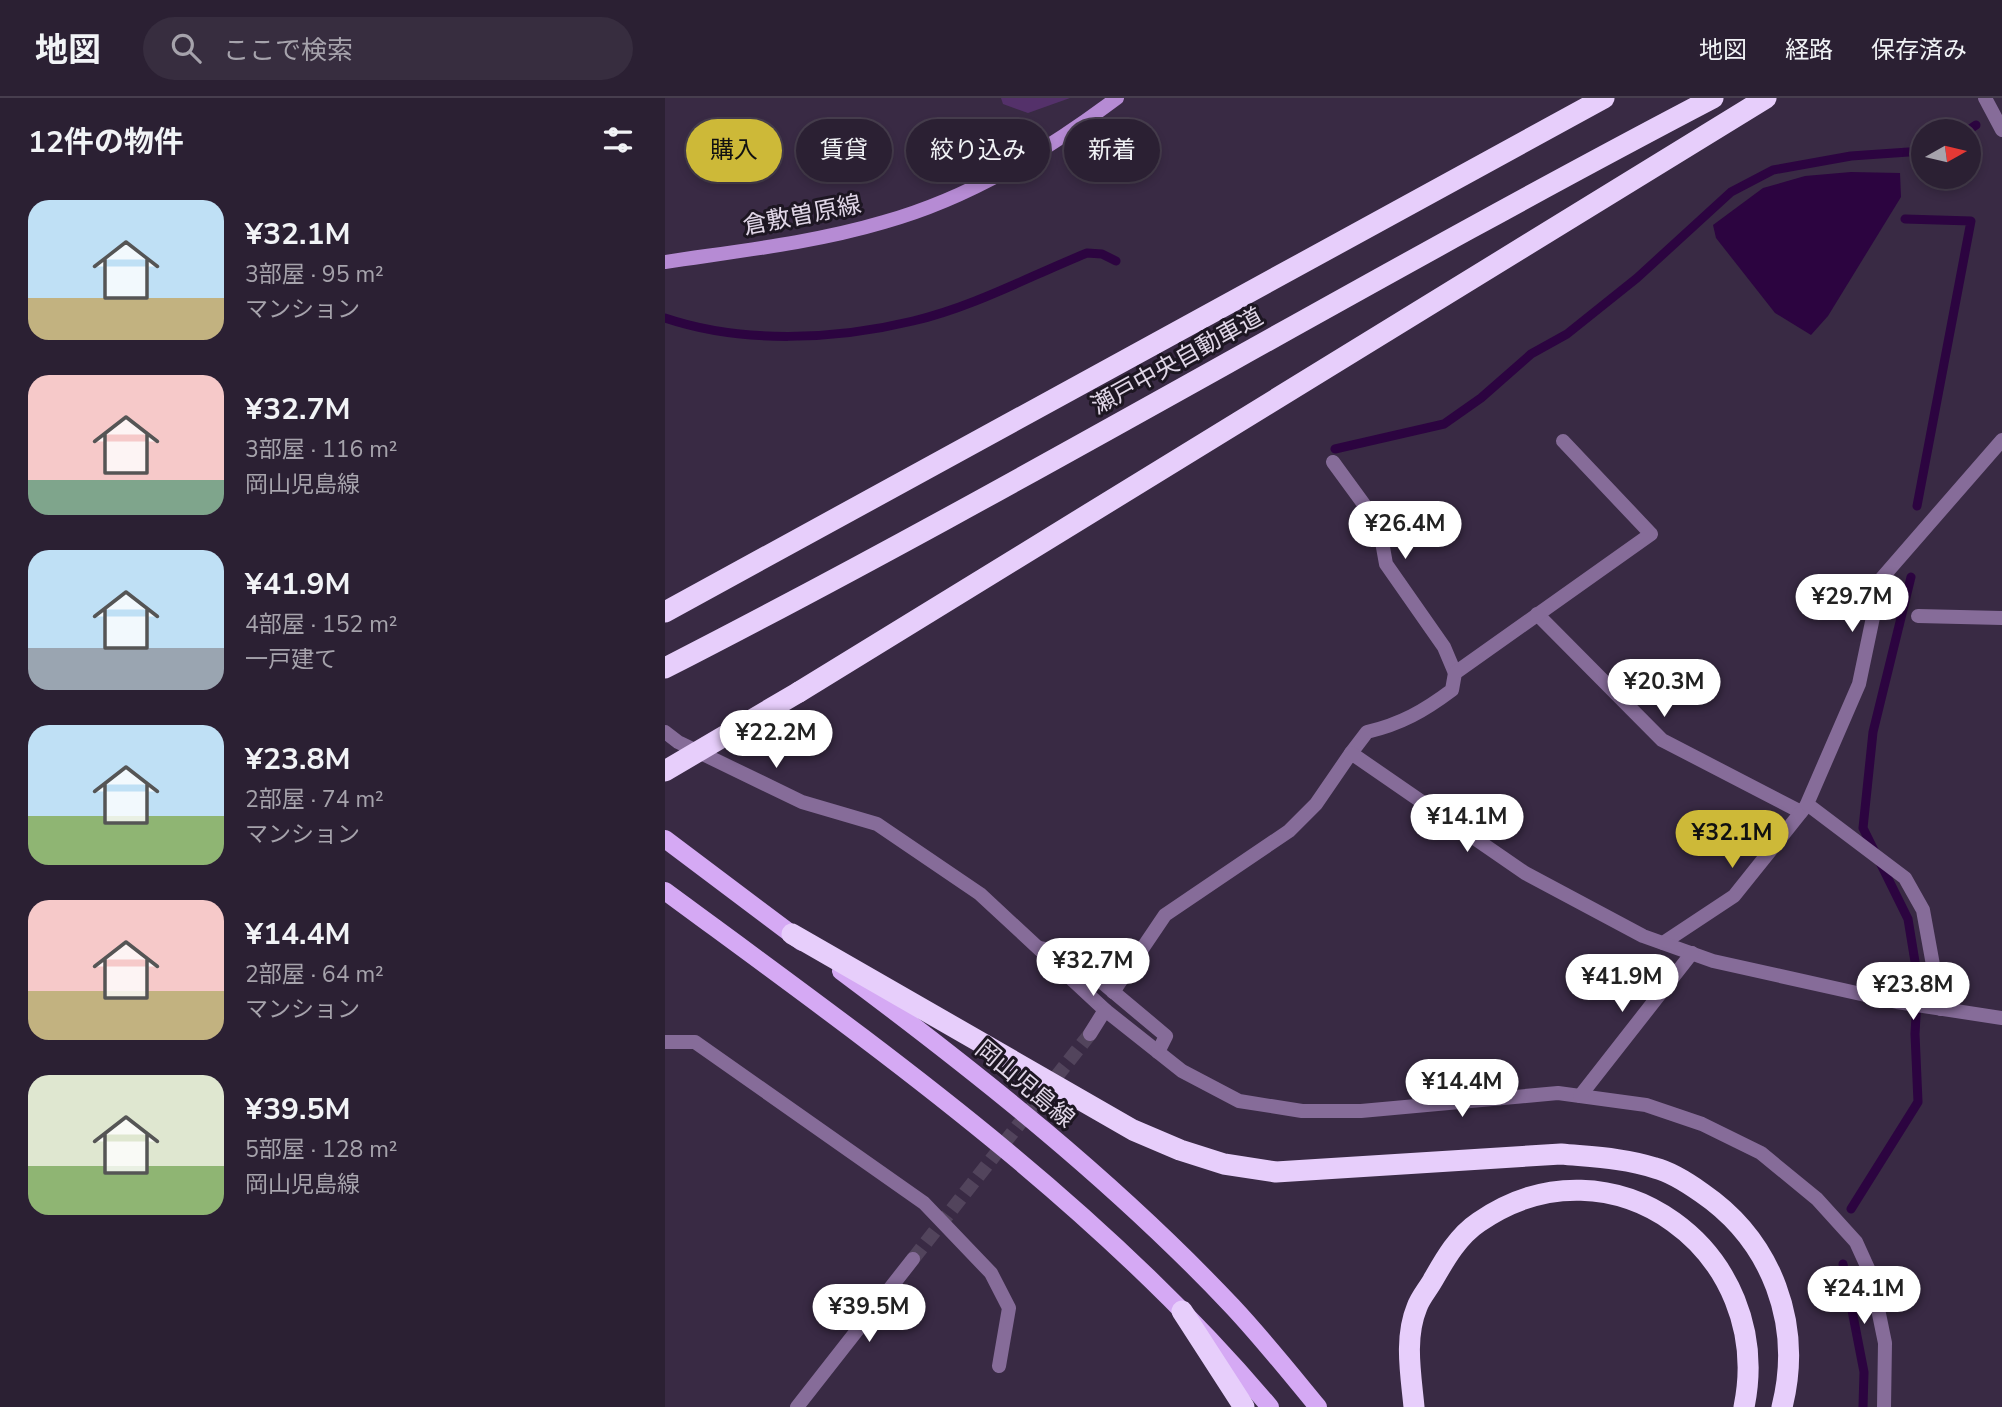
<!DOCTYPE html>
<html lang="ja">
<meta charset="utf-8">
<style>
:root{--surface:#2b2033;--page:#372d3f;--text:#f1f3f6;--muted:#a6a3ac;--line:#473e4e;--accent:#cdb938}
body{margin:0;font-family:"Nunito Sans","Noto Sans JP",sans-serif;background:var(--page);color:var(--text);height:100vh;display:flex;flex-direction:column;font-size:26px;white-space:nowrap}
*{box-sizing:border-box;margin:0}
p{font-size:23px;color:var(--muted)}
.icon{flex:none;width:38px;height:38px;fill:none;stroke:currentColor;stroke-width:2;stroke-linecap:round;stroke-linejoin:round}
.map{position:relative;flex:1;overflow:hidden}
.details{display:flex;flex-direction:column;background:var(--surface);width:665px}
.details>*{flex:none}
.guide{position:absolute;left:21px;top:21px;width:665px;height:63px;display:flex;gap:14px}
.needle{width:46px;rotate:82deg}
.fabs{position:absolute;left:1246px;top:21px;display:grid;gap:14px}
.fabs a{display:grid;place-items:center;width:70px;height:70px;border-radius:50%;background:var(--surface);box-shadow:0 4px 10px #0003,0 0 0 2px var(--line);font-size:35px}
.price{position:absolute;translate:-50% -60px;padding:0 16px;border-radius:24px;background:#fff;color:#222;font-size:23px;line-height:46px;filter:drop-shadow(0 2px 4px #0008)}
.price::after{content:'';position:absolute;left:50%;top:42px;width:21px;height:16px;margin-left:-10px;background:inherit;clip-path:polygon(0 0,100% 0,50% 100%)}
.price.active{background:var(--accent);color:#111}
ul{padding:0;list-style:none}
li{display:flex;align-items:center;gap:21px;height:175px;padding:0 28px}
li span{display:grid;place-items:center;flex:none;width:196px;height:140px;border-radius:21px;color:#555}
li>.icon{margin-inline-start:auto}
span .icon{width:84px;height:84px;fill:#fffc;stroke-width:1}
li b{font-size:30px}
h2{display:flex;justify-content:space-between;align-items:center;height:84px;padding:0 28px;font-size:30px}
.tag{padding:0 24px;border-radius:32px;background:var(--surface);box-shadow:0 4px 10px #0003,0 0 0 2px var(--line);font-size:24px;line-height:63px}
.tag.active{background:var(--accent);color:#111}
header{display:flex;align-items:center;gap:42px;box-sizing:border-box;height:98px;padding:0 35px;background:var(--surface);border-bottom:2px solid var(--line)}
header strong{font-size:33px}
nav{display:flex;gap:38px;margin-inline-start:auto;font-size:24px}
.search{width:490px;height:63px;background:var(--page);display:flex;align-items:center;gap:18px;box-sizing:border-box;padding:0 24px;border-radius:38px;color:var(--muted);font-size:26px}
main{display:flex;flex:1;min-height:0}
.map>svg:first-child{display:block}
.green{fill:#54316a}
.water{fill:#2c0440}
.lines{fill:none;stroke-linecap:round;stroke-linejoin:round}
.stream{stroke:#2c0440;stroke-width:9}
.street-tunnel{stroke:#52445c;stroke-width:14;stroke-dasharray:14 7;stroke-linecap:butt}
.lane{stroke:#866c99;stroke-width:14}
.street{stroke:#866c99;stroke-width:14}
.secondary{stroke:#b68bd4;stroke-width:14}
.primary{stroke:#d5a9f4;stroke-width:18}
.highway{stroke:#e7cefb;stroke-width:21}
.highway-bridge{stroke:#e7cefb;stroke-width:21}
.labels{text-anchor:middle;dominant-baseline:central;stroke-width:6;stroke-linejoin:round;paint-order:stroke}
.street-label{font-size:24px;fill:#e0d6e7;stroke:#1d1622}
</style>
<header>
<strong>地図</strong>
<div class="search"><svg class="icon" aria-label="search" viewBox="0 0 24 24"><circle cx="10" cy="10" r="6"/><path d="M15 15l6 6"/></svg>ここで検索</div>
<nav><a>地図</a><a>経路</a><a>保存済み</a></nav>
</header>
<main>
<section class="details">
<h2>12件の物件<svg class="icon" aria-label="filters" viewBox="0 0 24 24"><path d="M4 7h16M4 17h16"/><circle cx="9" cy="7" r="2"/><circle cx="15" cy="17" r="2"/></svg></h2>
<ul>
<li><span style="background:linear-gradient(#bfe0f5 70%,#c2b280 0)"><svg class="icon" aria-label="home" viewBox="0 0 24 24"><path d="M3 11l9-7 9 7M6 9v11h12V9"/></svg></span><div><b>¥32.1M</b><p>3部屋 · 95 m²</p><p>マンション</p></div></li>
<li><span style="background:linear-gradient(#f6c9c9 75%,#7fa58c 0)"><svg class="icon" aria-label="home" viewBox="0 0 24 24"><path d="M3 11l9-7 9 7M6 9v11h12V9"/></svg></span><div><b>¥32.7M</b><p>3部屋 · 116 m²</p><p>岡山児島線</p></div></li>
<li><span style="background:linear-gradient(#bfe0f5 70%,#9aa5b1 0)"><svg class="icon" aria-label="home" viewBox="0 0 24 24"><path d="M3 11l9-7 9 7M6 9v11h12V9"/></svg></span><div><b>¥41.9M</b><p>4部屋 · 152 m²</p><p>一戸建て</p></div></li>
<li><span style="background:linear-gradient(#bfe0f5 65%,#8fb573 0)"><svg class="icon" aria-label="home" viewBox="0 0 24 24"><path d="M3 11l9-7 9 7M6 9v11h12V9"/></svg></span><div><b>¥23.8M</b><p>2部屋 · 74 m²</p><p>マンション</p></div></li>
<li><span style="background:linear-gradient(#f6c9c9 65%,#c2b280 0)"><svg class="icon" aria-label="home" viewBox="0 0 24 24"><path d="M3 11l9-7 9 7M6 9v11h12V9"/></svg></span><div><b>¥14.4M</b><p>2部屋 · 64 m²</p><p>マンション</p></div></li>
<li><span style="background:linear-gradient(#dfe7d0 65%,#8fb573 0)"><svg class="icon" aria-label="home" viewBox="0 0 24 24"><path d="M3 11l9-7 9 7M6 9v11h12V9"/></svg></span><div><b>¥39.5M</b><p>5部屋 · 128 m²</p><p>岡山児島線</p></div></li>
</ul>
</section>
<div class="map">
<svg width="1337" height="1309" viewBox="0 0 1337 1309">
<rect width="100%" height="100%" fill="#392a44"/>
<polygon class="green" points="336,0 405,0 363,15 338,6"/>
<polygon class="water" points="1186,74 1235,75 1236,99 1163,218 1146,237 1110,215 1051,140 1048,127 1098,90 1140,78"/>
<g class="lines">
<g class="stream">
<polyline points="1302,33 1311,27"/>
<polyline points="1240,121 1306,123 1252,408"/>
<path d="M0,220C77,246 170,242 248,223C308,209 365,178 422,155L437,156L451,163"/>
<polyline points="670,351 779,326 816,300 866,256 902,236 972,180 1066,94 1108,72 1186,58 1258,53"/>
<polyline points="1186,1111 1253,1004 1250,936 1253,882 1243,821 1198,730 1208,634 1246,479"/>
<polyline points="1178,1166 1199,1274 1198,1309"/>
</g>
<polyline class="street-tunnel" points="248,1161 425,936"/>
<polyline class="lane" points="0,944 30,944 259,1105 326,1175 344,1210 334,1268"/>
<g class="street">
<polyline points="1320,0 1337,32"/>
<polyline points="668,364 714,427 721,466 779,549 790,575"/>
<polyline points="872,516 997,642 1136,714"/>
<polyline points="1253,518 1337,520"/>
<polyline points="0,634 13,644 137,704 212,726 315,796 440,912 517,973 574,1003 637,1013 696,1013 893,995 981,1007 1037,1026 1096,1055 1152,1101 1191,1144 1206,1177 1220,1245 1219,1309"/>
<path d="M686,655L702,634C736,626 759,613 787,592L790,575L986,436L898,343"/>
<polyline points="998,845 1069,798 1141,708"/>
<polyline points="374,850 402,855 501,938 493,954"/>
<polyline points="448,894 500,817 624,733 651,706 686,655 860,775 978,838 1048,863 1232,904 1337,920"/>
<polyline points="1276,911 1258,812 1240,780 1142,706 1194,586 1216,481 1337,342"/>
<polyline points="425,936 440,912"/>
<polyline points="915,998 1027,855"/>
<polyline points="132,1309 248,1161"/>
</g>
<path class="secondary" d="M0,164C73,153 148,145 219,124C305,100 381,53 452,0"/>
<g class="primary">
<polyline points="0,741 137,844"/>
<path d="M0,793C213,950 433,1105 605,1309"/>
<path d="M176,873C314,976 449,1083 567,1208C597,1240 625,1275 653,1309"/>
</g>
<g class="highway">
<polyline points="0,514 939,0"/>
<path d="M0,570C354,389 696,184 1048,0"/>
<polyline points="134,594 1101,0"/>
<path d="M127,836L468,1032L515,1052L559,1066L611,1074L896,1056C927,1059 960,1060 990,1070C1006,1074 1023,1085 1037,1095C1107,1143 1138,1226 1117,1309"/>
<polyline points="517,1213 579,1309"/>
<path d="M749,1309C746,1277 739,1240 752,1209C755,1200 763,1191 768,1182C780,1161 793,1138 814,1124C947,1032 1111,1154 1079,1309"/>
</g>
<polyline class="highway-bridge" points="0,673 134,594"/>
</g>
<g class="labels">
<g class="street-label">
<text transform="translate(137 117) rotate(-11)">倉敷曽原線</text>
<text transform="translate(512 263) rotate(-29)">瀬戸中央自動車道</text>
<text transform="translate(360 986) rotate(40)">岡山児島線</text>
</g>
</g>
</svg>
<div class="fabs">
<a><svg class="needle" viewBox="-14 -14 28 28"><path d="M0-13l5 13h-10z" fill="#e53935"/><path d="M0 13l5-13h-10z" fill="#a6a3ac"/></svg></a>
</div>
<b class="price" style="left:740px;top:463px">¥26.4M</b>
<b class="price" style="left:1187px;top:536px">¥29.7M</b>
<b class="price" style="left:999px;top:621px">¥20.3M</b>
<b class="price" style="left:111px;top:672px">¥22.2M</b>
<b class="price" style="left:802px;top:756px">¥14.1M</b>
<b class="price active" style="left:1067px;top:772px">¥32.1M</b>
<b class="price" style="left:428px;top:900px">¥32.7M</b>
<b class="price" style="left:957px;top:916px">¥41.9M</b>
<b class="price" style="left:1248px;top:924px">¥23.8M</b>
<b class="price" style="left:797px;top:1021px">¥14.4M</b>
<b class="price" style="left:1199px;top:1228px">¥24.1M</b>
<b class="price" style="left:204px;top:1246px">¥39.5M</b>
<div class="guide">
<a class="tag active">購入</a>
<a class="tag">賃貸</a>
<a class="tag">絞り込み</a>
<a class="tag">新着</a>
</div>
</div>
</main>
